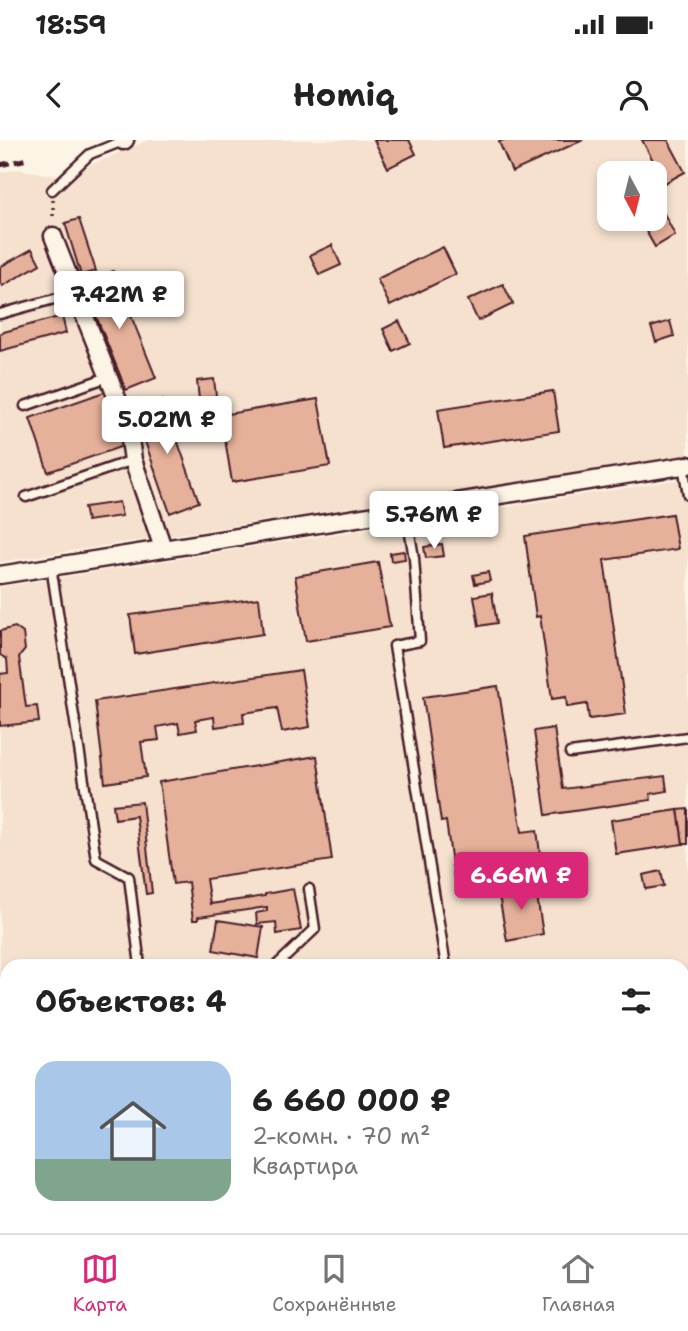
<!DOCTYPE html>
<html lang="ru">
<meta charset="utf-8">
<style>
:root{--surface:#fff;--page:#f2f2f2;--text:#222;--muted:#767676;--line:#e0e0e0;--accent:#db2777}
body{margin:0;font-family:"Shantell Sans",sans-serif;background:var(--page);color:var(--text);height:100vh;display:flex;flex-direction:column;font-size:26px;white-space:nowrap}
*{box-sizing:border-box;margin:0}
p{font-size:23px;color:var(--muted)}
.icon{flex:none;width:38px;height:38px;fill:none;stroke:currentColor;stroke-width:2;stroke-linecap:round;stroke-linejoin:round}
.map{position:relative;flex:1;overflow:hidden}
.drawer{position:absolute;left:0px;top:819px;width:690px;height:275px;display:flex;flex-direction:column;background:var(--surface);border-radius:21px 21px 0 0;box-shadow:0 4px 10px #0003}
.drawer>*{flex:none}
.needle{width:46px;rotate:173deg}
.tools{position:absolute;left:597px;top:21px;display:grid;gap:14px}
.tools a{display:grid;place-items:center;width:70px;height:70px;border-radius:14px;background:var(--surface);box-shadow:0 4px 10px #0003;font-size:35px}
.price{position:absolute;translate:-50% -60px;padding:0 16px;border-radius:7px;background:#fff;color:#222;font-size:23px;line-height:46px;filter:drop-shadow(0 2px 4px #0008)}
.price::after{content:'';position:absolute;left:50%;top:42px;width:21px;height:16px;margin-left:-10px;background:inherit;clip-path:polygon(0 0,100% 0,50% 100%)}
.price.on{background:var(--accent);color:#fff}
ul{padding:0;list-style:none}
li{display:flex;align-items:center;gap:21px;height:175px;padding:0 35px}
li span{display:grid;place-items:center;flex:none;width:196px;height:140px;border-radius:21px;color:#555}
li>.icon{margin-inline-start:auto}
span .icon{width:84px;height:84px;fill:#fffc;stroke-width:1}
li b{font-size:30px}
h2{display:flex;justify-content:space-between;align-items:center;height:84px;padding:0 35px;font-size:30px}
.status{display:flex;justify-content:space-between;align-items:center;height:49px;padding:0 35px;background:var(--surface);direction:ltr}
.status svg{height:19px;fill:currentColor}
header{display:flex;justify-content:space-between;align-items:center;height:91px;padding:0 35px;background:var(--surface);font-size:32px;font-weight:700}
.menu{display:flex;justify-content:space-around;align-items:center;height:98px;border-top:2px solid var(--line);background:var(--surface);font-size:19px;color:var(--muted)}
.menu a{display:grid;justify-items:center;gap:4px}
.menu .on{color:var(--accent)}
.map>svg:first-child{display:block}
.built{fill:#f5e1ce;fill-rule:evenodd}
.building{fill:#e6b19a;stroke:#4a1f2b;stroke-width:2}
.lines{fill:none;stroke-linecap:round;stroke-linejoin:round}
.service-casing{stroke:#4a1f2b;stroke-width:13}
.minor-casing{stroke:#4a1f2b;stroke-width:21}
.path{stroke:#4a1f2b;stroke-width:3.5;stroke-dasharray:2 5;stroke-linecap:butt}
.service{stroke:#fcf5e5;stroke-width:8}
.minor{stroke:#fcf5e5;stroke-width:16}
.rail{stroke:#4a1f2b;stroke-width:5;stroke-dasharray:10 5;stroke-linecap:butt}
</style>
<div class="status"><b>18:59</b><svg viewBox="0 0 49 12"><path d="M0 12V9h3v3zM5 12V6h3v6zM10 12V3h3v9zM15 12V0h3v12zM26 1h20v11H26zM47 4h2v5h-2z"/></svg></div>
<header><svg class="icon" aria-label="back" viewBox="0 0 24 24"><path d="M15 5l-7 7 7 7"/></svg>Homiq<svg class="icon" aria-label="person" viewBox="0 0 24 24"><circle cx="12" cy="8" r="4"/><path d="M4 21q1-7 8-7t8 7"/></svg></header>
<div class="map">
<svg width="688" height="1093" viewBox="0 0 688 1093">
<rect width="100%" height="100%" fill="#fcf5e5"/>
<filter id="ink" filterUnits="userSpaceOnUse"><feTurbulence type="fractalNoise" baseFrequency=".0143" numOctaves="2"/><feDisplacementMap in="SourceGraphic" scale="14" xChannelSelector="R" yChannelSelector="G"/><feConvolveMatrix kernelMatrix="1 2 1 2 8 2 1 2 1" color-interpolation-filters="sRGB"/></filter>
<g filter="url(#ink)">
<g class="built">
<path d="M148,0H688V315L0,422V33L18,29L63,37ZM609,33H654V79H609Z"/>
<path d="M688,338V1093H0V447ZM7,826H682V1087H7Z"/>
</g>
<g class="building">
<polygon points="374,0 409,0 416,14 388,28"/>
<polygon points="503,0 583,0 512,32 499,2"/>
<polygon points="642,0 668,0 685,32 665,43"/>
<polygon points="657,60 675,95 655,107 639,79 654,79 654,62"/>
<polygon points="79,79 96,131 81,135 65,83"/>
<polygon points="332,105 341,125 319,135 310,115"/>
<polygon points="443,107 456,134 390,166 377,139"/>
<polygon points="32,109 40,124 2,146 0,142 0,127"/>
<polygon points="113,131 156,238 126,250 83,144"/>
<polygon points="503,144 513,164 478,181 468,160"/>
<polygon points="62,176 66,193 0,211 0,193"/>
<polygon points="399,181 410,203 393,211 383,189"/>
<polygon points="670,181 674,196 656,202 651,187"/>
<polygon points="214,239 216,256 199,259 197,241"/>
<polygon points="107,251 126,305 48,332 30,278"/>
<polygon points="553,251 559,291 444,308 438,269"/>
<polygon points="318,259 330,326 232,342 221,275"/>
<polygon points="163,260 199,362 170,373 134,270"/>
<polygon points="119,362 122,376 87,381 84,367"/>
<polygon points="672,374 678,409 604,420 626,574 589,579 587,564 567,567 566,557 552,559 540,476 536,477 525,396"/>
<polygon points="442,404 444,416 426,418 424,407"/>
<polygon points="404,411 405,419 391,421 390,413"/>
<polygon points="378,422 390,487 306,501 295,436"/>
<polygon points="488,432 490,441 475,444 473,435"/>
<polygon points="492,453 497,483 479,486 474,456"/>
<polygon points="259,458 263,494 135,514 130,475"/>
<polygon points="15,487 23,493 25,510 19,517 26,567 37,566 39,582 0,586 0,534 8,533 7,519 0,515 0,491"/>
<polygon points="301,530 310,587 282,592 277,568 243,573 244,583 215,587 214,577 195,580 197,590 180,593 178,583 157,587 159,600 141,602 146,637 105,643 95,561"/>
<polygon points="498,546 522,692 537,690 541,721 479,729 479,735 454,738 446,681 441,682 423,557"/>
<polygon points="554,588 563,649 665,636 667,651 650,654 651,660 546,675 534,591"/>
<polygon points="317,616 332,720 206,739 210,764 265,756 265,754 293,749 301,790 277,794 276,782 257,784 256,773 267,771 267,767 198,777 198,780 193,780 188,742 173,744 159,642"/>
<polygon points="142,662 152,753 146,754 136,676 115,679 113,665"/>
<polygon points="688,669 688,704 683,704 678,670"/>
<polygon points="678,670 683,704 616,714 611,680"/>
<polygon points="661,731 664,746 646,749 643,735"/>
<polygon points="535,744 543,794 507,801 498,750"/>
<polygon points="218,780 263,787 258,818 213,810"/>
<polygon points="688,893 688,1093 605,1093 604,1087 682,1087 682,894"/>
<polygon points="404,1087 418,1087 420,1093 371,1093"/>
</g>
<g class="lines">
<g class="service-casing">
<g id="service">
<polyline points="52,50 90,14 123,1"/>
<polyline points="0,174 76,153"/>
<polyline points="25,266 108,237"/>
<polyline points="683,325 688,355"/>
<polyline points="26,357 133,320"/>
<polyline points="406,370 414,418 420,501 394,506 446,826"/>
<polyline points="51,426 96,719 129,737 140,826"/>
<polyline points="570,613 688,597"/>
<polyline points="276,826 315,789 309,749"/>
</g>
</g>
<g class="minor-casing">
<g id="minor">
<polyline points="123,1 125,0"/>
<polyline points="53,96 128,286 133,320 163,408"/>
<polyline points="0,435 688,325"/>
</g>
</g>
<polyline class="path" points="53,60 53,80"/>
<use href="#service" class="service"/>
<use href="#minor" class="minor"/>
<polyline class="rail" points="0,25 28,19"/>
</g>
</g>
</svg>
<div class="tools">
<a><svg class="needle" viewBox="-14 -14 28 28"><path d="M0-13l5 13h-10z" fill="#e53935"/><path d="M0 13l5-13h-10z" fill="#767676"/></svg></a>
</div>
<b class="price" style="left:119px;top:191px">7.42M ₽</b>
<b class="price" style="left:167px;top:316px">5.02M ₽</b>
<b class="price" style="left:434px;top:411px">5.76M ₽</b>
<b class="price on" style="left:521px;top:772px">6.66M ₽</b>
<section class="drawer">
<h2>Объектов: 4<svg class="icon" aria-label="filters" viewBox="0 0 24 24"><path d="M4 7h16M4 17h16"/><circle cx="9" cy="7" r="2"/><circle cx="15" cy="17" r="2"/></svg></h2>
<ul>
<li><span style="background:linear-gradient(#a9c7e8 70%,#7fa58c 0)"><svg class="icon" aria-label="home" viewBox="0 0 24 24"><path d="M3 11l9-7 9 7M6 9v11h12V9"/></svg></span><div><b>6 660 000 ₽</b><p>2-комн. · 70 m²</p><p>Квартира</p></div></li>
</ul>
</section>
</div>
<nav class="menu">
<a class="on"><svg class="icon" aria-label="map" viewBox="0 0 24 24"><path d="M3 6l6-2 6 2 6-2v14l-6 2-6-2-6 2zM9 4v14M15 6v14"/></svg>Карта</a>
<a><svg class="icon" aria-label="saved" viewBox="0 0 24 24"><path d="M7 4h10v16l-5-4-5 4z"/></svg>Сохранённые</a>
<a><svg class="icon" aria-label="home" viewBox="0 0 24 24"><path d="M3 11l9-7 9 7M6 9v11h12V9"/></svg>Главная</a>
</nav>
